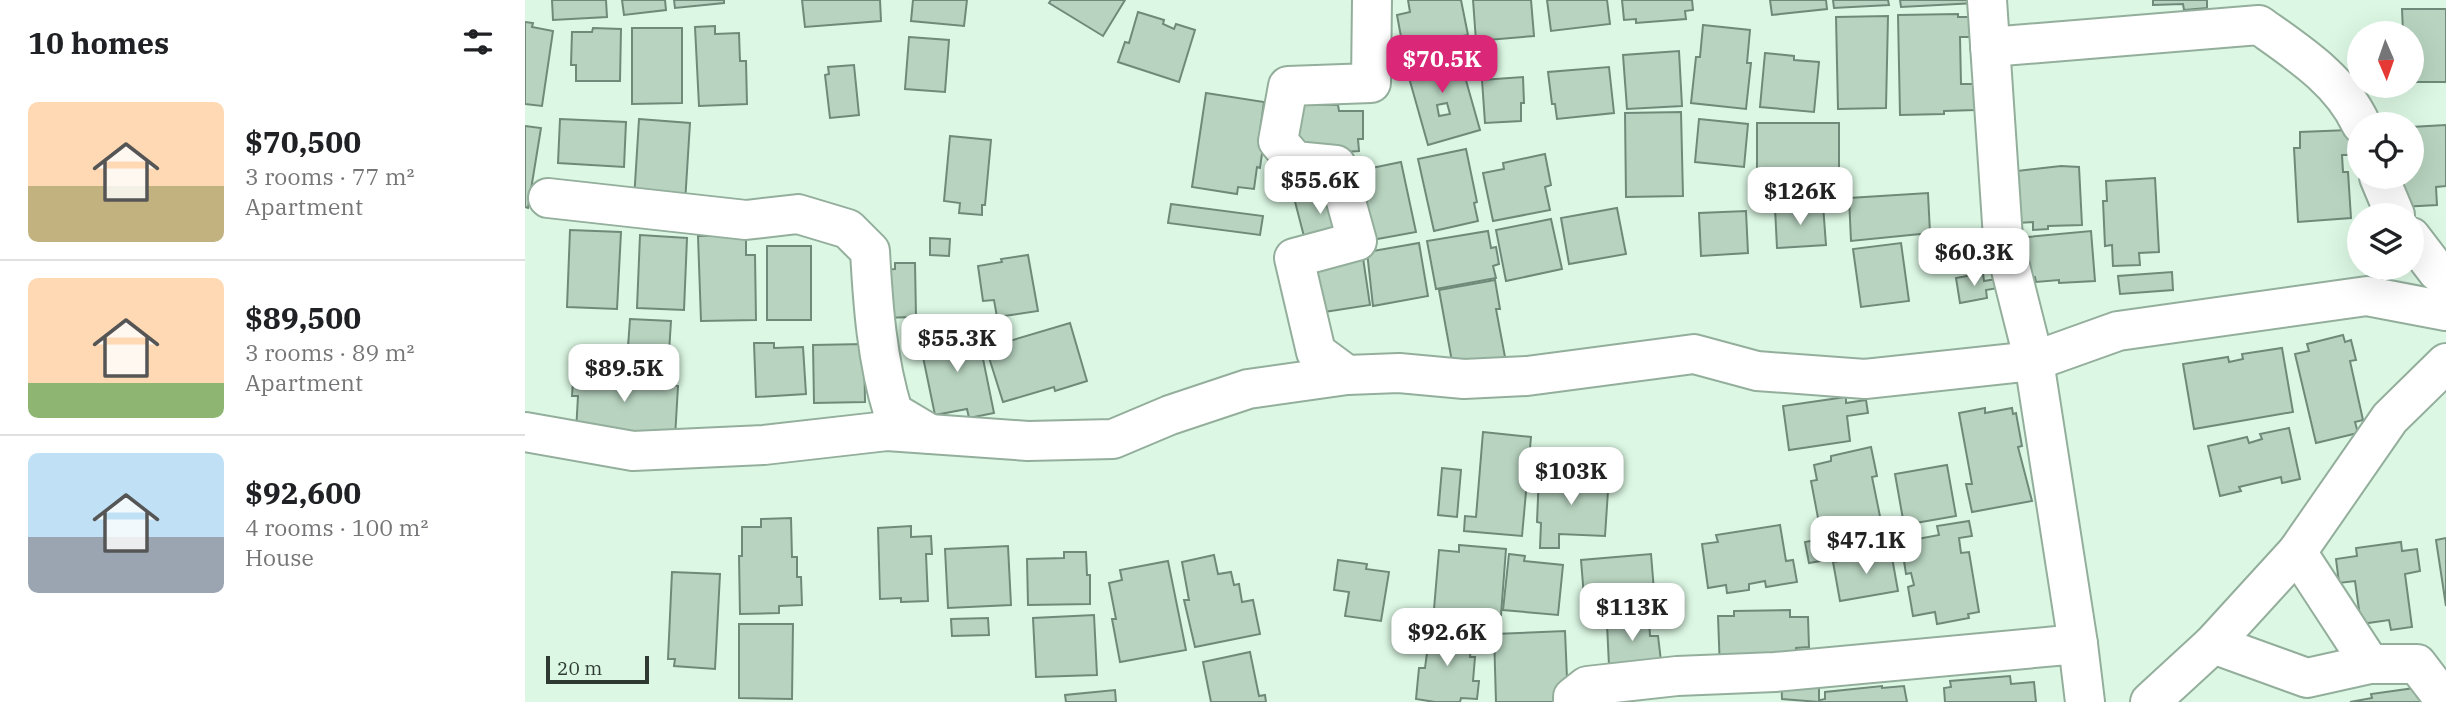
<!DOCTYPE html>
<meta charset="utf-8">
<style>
:root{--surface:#fff;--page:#f2f2f2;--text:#202124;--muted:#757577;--line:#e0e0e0;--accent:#db2777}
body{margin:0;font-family:"IBM Plex Serif",serif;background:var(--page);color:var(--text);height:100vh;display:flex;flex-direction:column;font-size:26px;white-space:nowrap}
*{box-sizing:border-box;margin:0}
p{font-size:23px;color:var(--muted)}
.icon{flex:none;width:38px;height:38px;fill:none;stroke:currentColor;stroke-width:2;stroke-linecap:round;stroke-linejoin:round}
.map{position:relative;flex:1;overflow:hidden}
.side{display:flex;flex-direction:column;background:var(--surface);width:525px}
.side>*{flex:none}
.needle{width:46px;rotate:178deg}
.controls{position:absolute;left:1822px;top:21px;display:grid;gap:14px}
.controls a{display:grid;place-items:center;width:77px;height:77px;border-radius:50%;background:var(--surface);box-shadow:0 7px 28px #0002;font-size:35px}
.scale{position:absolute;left:21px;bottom:18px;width:103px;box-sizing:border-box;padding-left:7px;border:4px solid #2e3931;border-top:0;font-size:19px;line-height:24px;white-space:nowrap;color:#2e3931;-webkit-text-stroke:5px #dcf8e4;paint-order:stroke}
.price{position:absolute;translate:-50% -60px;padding:0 16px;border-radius:14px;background:#fff;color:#222;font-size:23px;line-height:46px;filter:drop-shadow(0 2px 4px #0008)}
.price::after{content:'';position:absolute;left:50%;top:42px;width:21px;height:16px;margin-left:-10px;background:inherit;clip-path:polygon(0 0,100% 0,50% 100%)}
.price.on{background:var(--accent);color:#fff}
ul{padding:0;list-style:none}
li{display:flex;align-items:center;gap:21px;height:175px;padding:0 28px}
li+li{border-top:2px solid var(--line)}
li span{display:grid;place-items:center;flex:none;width:196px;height:140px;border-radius:10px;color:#555}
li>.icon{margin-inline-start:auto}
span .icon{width:84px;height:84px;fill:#fffc;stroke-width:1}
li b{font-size:30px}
h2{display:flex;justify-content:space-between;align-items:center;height:84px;padding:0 28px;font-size:30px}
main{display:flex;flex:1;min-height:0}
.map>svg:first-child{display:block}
.building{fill:#b8d4c0;stroke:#708a79;stroke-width:2;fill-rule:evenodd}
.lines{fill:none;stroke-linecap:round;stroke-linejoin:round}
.minor-casing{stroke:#94ae9c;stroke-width:42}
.tertiary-casing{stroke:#94ae9c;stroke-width:42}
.minor{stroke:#fff;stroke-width:38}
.tertiary{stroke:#fff;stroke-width:38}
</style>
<main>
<section class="side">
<h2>10 homes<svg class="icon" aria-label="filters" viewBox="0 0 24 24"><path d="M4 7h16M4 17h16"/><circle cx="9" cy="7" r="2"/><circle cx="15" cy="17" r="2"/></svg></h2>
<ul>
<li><span style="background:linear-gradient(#ffd9b3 60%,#c2b280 0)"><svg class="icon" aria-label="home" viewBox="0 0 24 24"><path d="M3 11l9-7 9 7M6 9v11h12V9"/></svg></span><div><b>$70,500</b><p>3 rooms · 77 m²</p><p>Apartment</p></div></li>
<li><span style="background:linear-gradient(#ffd9b3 75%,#8fb573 0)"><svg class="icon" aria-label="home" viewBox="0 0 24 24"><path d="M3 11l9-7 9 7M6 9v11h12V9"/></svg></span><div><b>$89,500</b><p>3 rooms · 89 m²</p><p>Apartment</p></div></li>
<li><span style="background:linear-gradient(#bfe0f5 60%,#9aa5b1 0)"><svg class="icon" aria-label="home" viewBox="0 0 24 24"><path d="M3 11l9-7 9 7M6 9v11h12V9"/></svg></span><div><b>$92,600</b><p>4 rooms · 100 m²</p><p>House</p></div></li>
</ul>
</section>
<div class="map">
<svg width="1921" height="702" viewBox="0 0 1921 702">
<rect width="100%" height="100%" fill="#dcf8e4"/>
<g class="building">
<polygon points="27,0 81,0 82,17 28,20"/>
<polygon points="97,0 140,0 141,10 99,15"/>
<polygon points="149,0 199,0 199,3 150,8"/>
<polygon points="277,0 355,0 356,21 280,27"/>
<polygon points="388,0 442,0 439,26 386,21"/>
<polygon points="526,0 600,0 578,36 524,3"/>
<polygon points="883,0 936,0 943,35 917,40 919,46 879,53 872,15 885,12"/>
<polygon points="948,0 1006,0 1009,36 951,41"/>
<polygon points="1022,0 1082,0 1085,24 1026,31"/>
<polygon points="1097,0 1167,0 1168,10 1160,11 1161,19 1111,23 1111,19 1099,20"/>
<polygon points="1245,0 1301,0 1302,9 1247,15"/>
<polygon points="1308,0 1363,0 1364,5 1309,8"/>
<polygon points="1375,0 1451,0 1451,3 1376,7"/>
<polygon points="1628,0 1682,0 1682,8 1659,10 1658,4 1628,5"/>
<polygon points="1877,9 1921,9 1921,82 1886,82 1886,33 1868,33 1878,32"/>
<polygon points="613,12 639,20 638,24 649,29 651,24 670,30 654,82 593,62 600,42 604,43"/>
<polygon points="1433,14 1433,17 1449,17 1450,37 1435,37 1436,84 1450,84 1450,110 1419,111 1419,114 1375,115 1373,15"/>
<polygon points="1363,16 1361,108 1313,109 1311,17"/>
<polygon points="0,22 8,23 7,27 28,31 17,106 0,104"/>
<polygon points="1178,25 1225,30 1222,63 1226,63 1221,109 1166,103 1171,57 1175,57"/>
<polygon points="190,26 190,34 214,33 215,61 221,61 222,104 174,106 170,27"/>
<polygon points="68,28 96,29 95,81 51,81 51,65 46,65 47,32 67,32"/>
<polygon points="107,28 157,28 157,103 107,104"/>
<polygon points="384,37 424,40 420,92 380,89"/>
<path d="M931,45L955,130L903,145L879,60ZM922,103L925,114L914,116L912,105Z"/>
<polygon points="1154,51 1157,106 1102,109 1098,55"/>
<polygon points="1240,53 1269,56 1269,60 1294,62 1289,112 1235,107"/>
<polygon points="329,65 334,115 305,118 300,75 304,74 303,67"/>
<polygon points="1084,67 1089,113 1032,119 1030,104 1027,104 1023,72"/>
<polygon points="998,77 999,103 996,103 996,121 960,123 957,80"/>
<polygon points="681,93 739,102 734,139 739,140 735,168 732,167 729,189 713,187 712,194 667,187"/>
<polygon points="768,104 813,105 814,111 838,111 838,139 833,139 834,151 772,155"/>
<polygon points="1156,112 1158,196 1101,197 1100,113"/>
<polygon points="35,119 101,122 99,167 33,163"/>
<polygon points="114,119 165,123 160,203 109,200"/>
<polygon points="1174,119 1223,124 1219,167 1170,162"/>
<polygon points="1232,123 1314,123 1314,197 1283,197 1283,189 1260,188 1260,197 1232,197"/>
<polygon points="1921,125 1921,186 1911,187 1912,205 1876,207 1864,177 1886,177 1886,127"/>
<polygon points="0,126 16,128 3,208 0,207"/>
<polygon points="1824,130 1825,155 1817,155 1818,172 1823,172 1826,218 1773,222 1769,148 1775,148 1775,132"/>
<polygon points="425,136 466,140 460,205 457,205 457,215 434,213 435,203 419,201"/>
<polygon points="941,149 952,202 949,203 953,221 909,231 893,159"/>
<polygon points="1020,154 1026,185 1020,187 1025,210 968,221 958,173 979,169 978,163"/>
<polygon points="876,162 891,232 836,242 832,171"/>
<polygon points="1536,166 1554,167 1557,225 1523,226 1523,229 1508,230 1508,222 1493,223 1483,172"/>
<polygon points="1630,178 1634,252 1614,253 1615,265 1588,266 1587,245 1580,246 1578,201 1582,201 1581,181"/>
<polygon points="809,184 822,238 782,248 768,194"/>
<polygon points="1403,193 1405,233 1326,241 1324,198"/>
<polygon points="646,204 738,216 735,235 643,223"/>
<polygon points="1298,205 1301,245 1252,248 1250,208"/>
<polygon points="1092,208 1101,254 1044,264 1036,218"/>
<polygon points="1221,211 1223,253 1176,256 1174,213"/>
<polygon points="1026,219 1037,269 981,281 971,230"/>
<polygon points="45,230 96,232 92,309 42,307"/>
<polygon points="963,231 966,248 971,247 974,264 968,266 971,278 911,289 902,241"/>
<polygon points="1566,231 1570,281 1534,283 1534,280 1511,282 1510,277 1496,279 1492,238"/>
<polygon points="115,235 162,238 159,310 112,308"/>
<polygon points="221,235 221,255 230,255 231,320 176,321 173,236"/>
<polygon points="405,238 425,239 424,256 405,255"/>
<polygon points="894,243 903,296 848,306 842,252"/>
<polygon points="1376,243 1384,301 1336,307 1328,249"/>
<rect x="242" y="246" width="44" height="74"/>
<polygon points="837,251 845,305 786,314 778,260"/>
<polygon points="503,255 513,311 472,317 469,300 458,301 453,266 477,262 476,259"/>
<polygon points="370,263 390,263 391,317 354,318 353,270 370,269"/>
<polygon points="1647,272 1648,290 1595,294 1593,276"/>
<polygon points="1458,273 1459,281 1471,279 1473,288 1461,290 1462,298 1435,303 1431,278"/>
<polygon points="970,280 975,309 971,309 980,357 928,367 914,290"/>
<polygon points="105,319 146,321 143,368 94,364 95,347 103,347"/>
<polygon points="545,323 562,381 530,391 529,387 478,402 461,348"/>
<polygon points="444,326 448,346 455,344 469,413 444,418 442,409 410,415 398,357 402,357 398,336"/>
<polygon points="1818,335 1820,342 1826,340 1831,360 1825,361 1838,420 1830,422 1833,433 1791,443 1770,354 1784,351 1782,344"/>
<polygon points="229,343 249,343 249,348 278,347 281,394 231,397"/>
<polygon points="339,344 340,402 289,403 288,345"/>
<polygon points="1757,348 1768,412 1669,429 1658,364 1703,357 1704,362 1718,359 1717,354"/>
<polygon points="49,367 103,370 102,383 128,385 128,375 148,376 148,385 153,386 150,438 51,432 53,396 47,396"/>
<polygon points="1321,397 1321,403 1341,400 1343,413 1322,416 1325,441 1264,450 1258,406"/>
<polygon points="1460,408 1460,413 1487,408 1488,414 1491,413 1497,446 1493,447 1507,501 1447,512 1441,484 1447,484 1434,413"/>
<polygon points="1764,428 1775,479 1757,483 1756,477 1714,487 1716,491 1695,496 1683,446 1722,437 1724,443 1737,439 1735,434"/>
<polygon points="958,432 1006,437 997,536 939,531 940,516 951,517"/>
<polygon points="1346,447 1352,476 1347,477 1360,541 1306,552 1307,559 1284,563 1280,542 1297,539 1286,481 1292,480 1289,465 1306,461 1306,456"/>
<polygon points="1422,465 1431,516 1379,525 1370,474"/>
<polygon points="917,468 936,470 932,517 913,515"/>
<polygon points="1014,474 1084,476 1080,536 1034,534 1034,548 1015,548 1016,523 1012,522"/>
<polygon points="266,518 267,557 272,557 272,577 276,577 277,605 254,606 254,613 215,614 214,556 217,556 217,527 236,527 236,519"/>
<polygon points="1444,521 1447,536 1434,538 1436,553 1444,552 1454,612 1443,614 1444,618 1412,624 1410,612 1388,616 1383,587 1389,585 1386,573 1381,574 1376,542 1414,535 1412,526"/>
<polygon points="1255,525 1261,561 1268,560 1272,582 1241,587 1240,581 1224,584 1224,590 1202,593 1201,585 1183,588 1177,544 1193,542 1191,535"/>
<polygon points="386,526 386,537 406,536 407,554 401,554 403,601 376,602 376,598 355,599 353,528"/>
<polygon points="1921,538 1921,606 1911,540"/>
<polygon points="1876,542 1877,551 1892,549 1895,571 1880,574 1887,627 1866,630 1864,620 1836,624 1830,581 1814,583 1811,559 1832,556 1831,548"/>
<polygon points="934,545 981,549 976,615 909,609 914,550 934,552"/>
<polygon points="483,546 486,605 423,608 420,549"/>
<polygon points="539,552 561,552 562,575 565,575 565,604 503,605 502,559 539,558"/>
<polygon points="1366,552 1373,591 1315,601 1308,562"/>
<polygon points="984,554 1000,556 999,561 1038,565 1033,615 978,610"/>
<polygon points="1126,554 1130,603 1060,609 1056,560"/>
<polygon points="689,555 693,574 706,572 709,585 714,584 717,602 728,600 735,634 670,647 659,600 664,600 657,562"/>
<polygon points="813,560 842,564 841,569 864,572 856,621 820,616 824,592 809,590"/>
<polygon points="643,561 661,650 595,662 587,619 591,619 584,583 597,580 595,570"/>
<polygon points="147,572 195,574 190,669 149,666 150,659 143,659"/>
<polygon points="1265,610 1265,617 1283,617 1284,647 1271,648 1271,668 1195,670 1193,616 1209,616 1209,611"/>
<polygon points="569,615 572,675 511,677 508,618"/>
<polygon points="463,618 464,635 427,636 426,619"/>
<polygon points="1124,619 1125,636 1133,636 1136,661 1084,666 1082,624"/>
<polygon points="214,624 268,624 267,699 214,698"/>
<polygon points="899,628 928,631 927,634 947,636 945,657 950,657 948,681 954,681 952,699 936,698 935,702 910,702 891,699 894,668 900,668 902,653 896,652"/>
<polygon points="1040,631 1043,702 971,702 969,634"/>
<polygon points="725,652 734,696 740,695 741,702 686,702 678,662"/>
<polygon points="1256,675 1294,680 1294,702 1257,699"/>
<polygon points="1485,676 1486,684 1509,682 1511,702 1420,702 1419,688 1426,687 1425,681"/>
<polygon points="1357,686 1357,688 1379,686 1382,702 1295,702 1295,700 1300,699 1300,692"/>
<polygon points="1897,687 1899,702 1825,702 1847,698 1846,694"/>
<polygon points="590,690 591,702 541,702 540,695"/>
</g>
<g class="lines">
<g class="minor-casing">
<g id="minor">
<polyline points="1462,0 1478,238 1509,361 1553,644 1560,702"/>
<path d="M1465,47L1734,25C1772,52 1816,80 1836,124"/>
<polyline points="1854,177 1870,215"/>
<path d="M23,198L221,220L273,214L323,229L345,251C348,306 352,360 368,412L405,434"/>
<polyline points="1886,237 1912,271 1921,279"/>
<polyline points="822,375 791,352 769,258 832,241 811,165 770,161 753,141 763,86 846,83 847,0"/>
<polyline points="0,432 108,451 239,445 362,431 503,441 588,439 645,415 723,389 822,375 874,373 939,379 1002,376 1169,354 1232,371 1340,379 1509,361 1593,331 1842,296 1921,311"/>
<polyline points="1772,552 1845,664"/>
<polyline points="1688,644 1782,678 1845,664 1892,664 1921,702"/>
<polyline points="1048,702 1048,697 1062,686 1152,676 1250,672 1553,644"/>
</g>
</g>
<g class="tertiary-casing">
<polyline id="tertiary" points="1625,702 1688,644 1772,552 1865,418 1921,363"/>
</g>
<use href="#minor" class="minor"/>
<use href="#tertiary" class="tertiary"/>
</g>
</svg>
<div class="controls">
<a><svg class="needle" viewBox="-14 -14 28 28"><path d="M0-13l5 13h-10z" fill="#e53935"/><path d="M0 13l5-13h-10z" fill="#757577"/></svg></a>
<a><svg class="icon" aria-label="locate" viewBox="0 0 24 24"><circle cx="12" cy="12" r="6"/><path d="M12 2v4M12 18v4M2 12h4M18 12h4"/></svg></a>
<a><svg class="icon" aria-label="layers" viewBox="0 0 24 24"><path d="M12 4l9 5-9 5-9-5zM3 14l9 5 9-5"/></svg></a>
</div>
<div class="scale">20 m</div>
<b class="price on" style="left:917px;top:95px">$70.5K</b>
<b class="price" style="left:795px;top:216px">$55.6K</b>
<b class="price" style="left:1275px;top:227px">$126K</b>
<b class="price" style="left:1449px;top:288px">$60.3K</b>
<b class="price" style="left:432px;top:374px">$55.3K</b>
<b class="price" style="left:99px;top:404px">$89.5K</b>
<b class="price" style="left:1046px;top:507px">$103K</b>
<b class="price" style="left:1341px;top:576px">$47.1K</b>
<b class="price" style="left:1107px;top:643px">$113K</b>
<b class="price" style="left:922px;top:668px">$92.6K</b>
</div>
</main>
